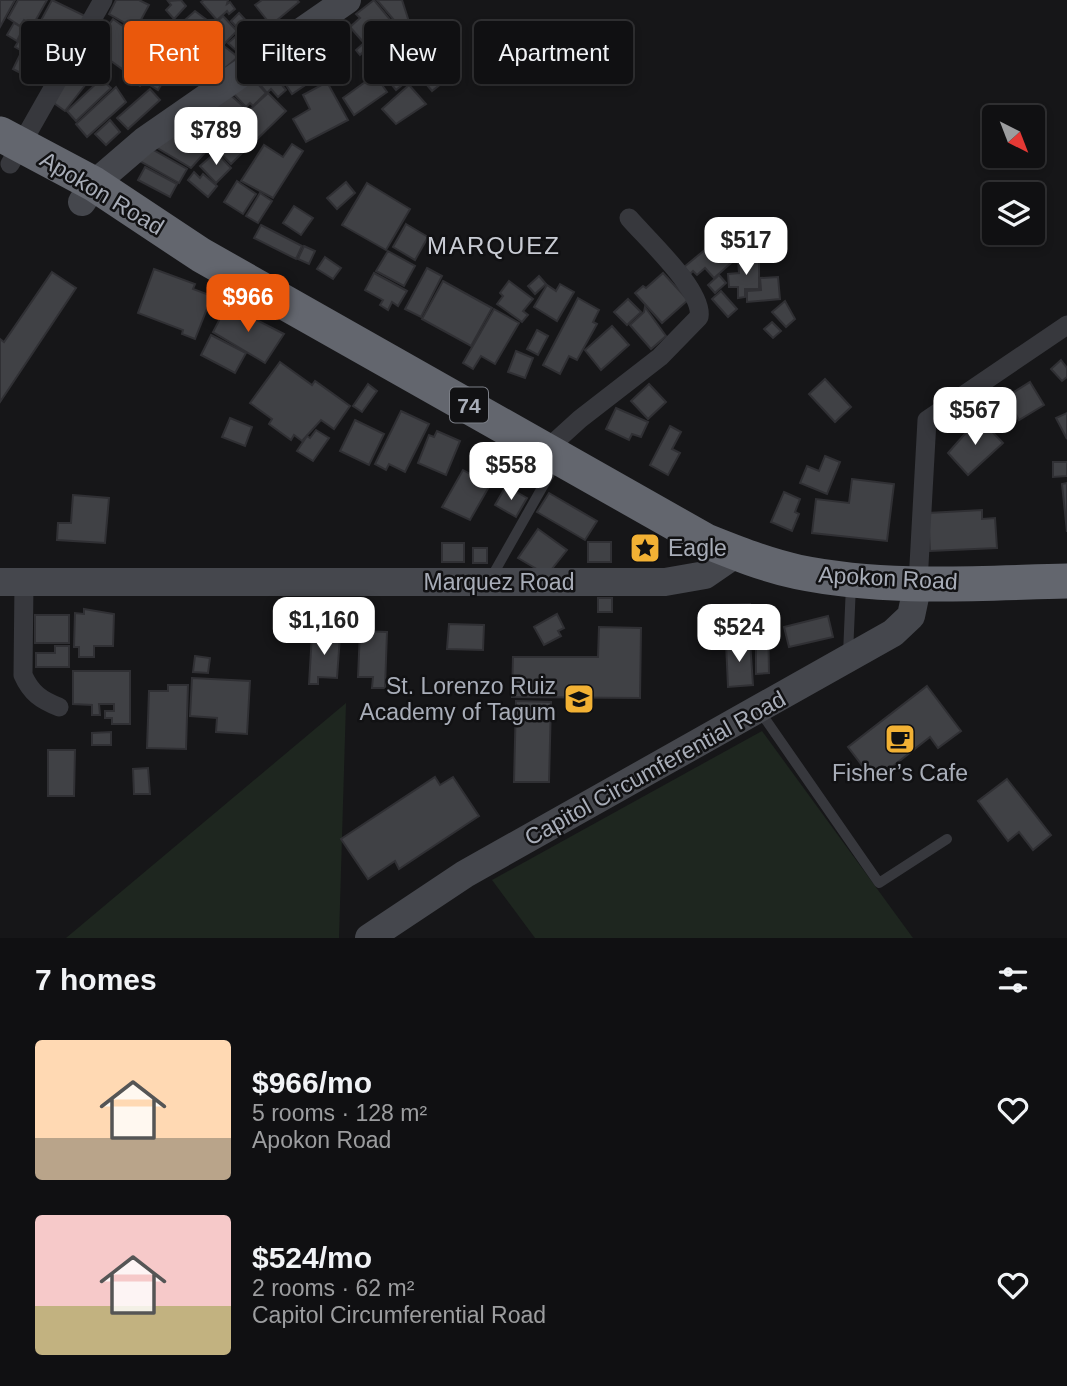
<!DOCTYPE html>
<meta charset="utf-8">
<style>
:root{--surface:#101012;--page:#1e1e20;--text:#f1f3f6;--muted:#9c9d9f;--line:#303032;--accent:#ea580c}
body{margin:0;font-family:Helvetica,sans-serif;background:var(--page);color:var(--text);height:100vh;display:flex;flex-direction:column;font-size:26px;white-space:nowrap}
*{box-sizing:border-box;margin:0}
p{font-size:23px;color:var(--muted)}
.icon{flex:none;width:38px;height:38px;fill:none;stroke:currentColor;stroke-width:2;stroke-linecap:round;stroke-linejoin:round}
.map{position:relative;height:938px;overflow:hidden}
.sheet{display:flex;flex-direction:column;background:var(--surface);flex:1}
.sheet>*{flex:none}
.guide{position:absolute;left:21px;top:21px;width:700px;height:63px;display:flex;gap:14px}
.needle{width:46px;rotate:138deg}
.controls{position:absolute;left:982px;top:105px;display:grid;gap:14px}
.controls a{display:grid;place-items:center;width:63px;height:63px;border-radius:7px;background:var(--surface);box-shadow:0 4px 10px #0003,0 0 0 2px var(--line);font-size:35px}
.price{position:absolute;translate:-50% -60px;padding:0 16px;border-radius:14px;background:#fff;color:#222;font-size:23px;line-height:46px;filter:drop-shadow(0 2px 4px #0008)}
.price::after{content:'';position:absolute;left:50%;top:42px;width:21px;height:16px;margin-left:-10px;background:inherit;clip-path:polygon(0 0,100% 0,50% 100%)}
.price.active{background:var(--accent);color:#fff}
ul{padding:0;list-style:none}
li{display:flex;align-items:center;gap:21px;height:175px;padding:0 35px}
li span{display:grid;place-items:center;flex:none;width:196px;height:140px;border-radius:7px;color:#555}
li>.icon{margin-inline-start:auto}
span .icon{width:84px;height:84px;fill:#fffc;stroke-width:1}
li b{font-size:30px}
h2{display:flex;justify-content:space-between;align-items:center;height:84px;padding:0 35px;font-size:30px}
.chip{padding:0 24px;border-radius:7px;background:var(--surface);box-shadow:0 4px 10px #0003,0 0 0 2px var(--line);font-size:24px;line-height:63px}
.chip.active{background:var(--accent);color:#fff}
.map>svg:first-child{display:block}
.green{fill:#1e261f}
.building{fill:#404145;stroke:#303034;stroke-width:2}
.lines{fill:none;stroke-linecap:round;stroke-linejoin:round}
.lane{stroke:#37383d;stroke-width:10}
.street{stroke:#37383d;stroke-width:19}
.secondary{stroke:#45474d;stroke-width:28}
.highway{stroke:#63666e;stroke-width:35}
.labels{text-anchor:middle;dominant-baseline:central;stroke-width:5;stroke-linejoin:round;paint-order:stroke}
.shield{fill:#111113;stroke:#7b7e86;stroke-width:2}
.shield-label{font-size:21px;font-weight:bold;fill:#a8adb8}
.street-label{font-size:23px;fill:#a8adb8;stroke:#111113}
.poi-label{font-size:23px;fill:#a8adb8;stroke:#111113;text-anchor:start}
.neighbourhood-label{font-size:24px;letter-spacing:2px;fill:#c9ccd4;stroke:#111113}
</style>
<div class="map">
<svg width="1067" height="938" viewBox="0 0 1067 938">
<rect width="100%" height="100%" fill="#161618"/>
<g class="green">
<polygon points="346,703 339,938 66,938"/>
<polygon points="762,731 913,938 535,938 492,880"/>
</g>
<g class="building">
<polygon points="0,0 15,0 0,27"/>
<polygon points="18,0 47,0 33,25 24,20 20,26 8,18"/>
<polygon points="52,0 85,16 78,28 72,24 63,40 38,26"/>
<polygon points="116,0 139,0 149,5 136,29 109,14"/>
<polygon points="181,0 186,6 174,19 166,10 171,5 168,1"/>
<polygon points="204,0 228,0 227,4 230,2 235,9 229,14 227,11 217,20 201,2"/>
<polygon points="262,0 297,0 299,2 271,25 255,5"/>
<polygon points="374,0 401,33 373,57 366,49 360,55 356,50 364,43 350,27 360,18 356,14"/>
<polygon points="377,0 402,0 411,28 405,33"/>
<polygon points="195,11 211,23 200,34 186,19"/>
<polygon points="239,13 262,38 242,56 228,43 241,32 231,21"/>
<polygon points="223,16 237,31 225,43 211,27"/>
<polygon points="113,19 145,42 125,71 93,48"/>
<polygon points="14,23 33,34 30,38 21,33 17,41 7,35"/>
<polygon points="181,24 198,37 190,48 173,36"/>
<polygon points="417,36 438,62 430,69 442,83 432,91 417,73 396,90 375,64 404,39 408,43"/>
<polygon points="21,37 57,55 41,84 13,69 22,51 15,47"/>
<polygon points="319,40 335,65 292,94 275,68"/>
<polygon points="220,43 238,57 224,69 208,53"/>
<polygon points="147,47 161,56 140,86 126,77"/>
<polygon points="194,48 209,68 191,84 178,69 188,61 184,57"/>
<polygon points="92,50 105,63 95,73 82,60"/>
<polygon points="157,62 170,70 158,90 145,82"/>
<polygon points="265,64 286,90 278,97 271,89 267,93 252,75"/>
<polygon points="79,65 93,75 65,111 51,101"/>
<polygon points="249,74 266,93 253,106 250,103 246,107 231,91"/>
<polygon points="375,75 387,92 354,115 343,98"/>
<polygon points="101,79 111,88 76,121 67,111"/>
<polygon points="327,82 348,120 306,142 293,119 310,109 303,95"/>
<polygon points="409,85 426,104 396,124 382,109"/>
<polygon points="116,87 126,102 87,137 76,124"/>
<polygon points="150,89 160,100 128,129 117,118"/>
<polygon points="227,92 245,108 191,168 154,146"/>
<polygon points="268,93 286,111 252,144 233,125"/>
<polygon points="110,120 120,132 106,145 95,134"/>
<polygon points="230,131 234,131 249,146 231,164 215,147"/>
<polygon points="292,144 303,151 273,198 241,181 264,145 283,157"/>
<polygon points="148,147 187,169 179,183 140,161"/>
<polygon points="216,152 231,168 216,183 200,166"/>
<polygon points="145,167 177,184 170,197 138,180"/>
<polygon points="194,172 200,178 203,174 217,186 208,197 188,180"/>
<polygon points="237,181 256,194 243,214 224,202"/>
<polygon points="346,182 355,193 337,209 327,198"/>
<polygon points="367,183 410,209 386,250 342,225"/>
<polygon points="260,193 272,201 258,223 246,216"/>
<polygon points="294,206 313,218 301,235 283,223"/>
<polygon points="406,224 428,237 415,260 393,247"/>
<polygon points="261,225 302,246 296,259 254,238"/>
<polygon points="723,235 734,247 724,255 731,263 714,278 705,268 697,275 693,271 690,274 684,267"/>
<polygon points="304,246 315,251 309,264 298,259"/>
<polygon points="388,251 415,266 404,286 376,271"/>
<polygon points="325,257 341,268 333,279 317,269"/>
<polygon points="759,259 759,289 745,289 745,297 738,298 738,287 729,287 728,274 739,273 738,260"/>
<polygon points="427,268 442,276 421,317 405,309"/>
<polygon points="154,269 195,284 193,289 212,296 195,339 182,334 183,330 138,313"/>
<polygon points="52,272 76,288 0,402 0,339 4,342"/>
<polygon points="374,273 407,291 398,306 392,302 388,310 380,305 383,300 365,290"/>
<polygon points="663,273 688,300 662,323 635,293 643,286 646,288"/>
<polygon points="719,275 726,283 715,293 708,285"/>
<polygon points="539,276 546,284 535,294 528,286"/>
<polygon points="778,277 780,299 747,302 747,291 761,290 760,278"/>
<polygon points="443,281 492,308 471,346 422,319"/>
<polygon points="509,281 533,299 523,311 528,315 522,322 497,304 503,296 500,293"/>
<polygon points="560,284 574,292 557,321 534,307 547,285 556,291"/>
<polygon points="721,291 737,309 728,317 712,299"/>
<polygon points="578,298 599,310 593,322 597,324 577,360 569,356 560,374 543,365"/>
<polygon points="628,299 641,312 627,325 614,312"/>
<polygon points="785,301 795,319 786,327 772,312"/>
<polygon points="227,305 284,334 265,363 213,332"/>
<polygon points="645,307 666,336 651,349 630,325 644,312"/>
<polygon points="494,309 519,323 495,364 481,356 473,369 463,363"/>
<polygon points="772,322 781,331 773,338 764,329"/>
<polygon points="612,326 629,345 601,370 585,350"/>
<polygon points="537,330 548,336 538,355 527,349"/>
<polygon points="211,335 246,353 235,373 201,355"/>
<polygon points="516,351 533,358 525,378 508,372"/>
<polygon points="1061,360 1067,368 1067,377 1062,381 1051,369"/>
<polygon points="280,362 312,385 315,381 350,406 334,429 321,420 302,441 294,435 291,440 269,424 272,419 250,403"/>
<polygon points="825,379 851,407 835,422 809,394"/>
<polygon points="1030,382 1044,405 1019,420 1006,397"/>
<polygon points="368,384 377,391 362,412 353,406"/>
<polygon points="649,384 666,402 648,419 631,401"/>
<polygon points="616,408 648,422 641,437 632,434 629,440 606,429"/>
<polygon points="401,411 429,424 405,472 389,464 386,470 375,464"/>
<polygon points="1067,413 1067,439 1056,418"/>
<polygon points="230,418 252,427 245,446 222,437"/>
<polygon points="979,418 1003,443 968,475 948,453"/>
<polygon points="355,420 384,434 369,465 340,451"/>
<polygon points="670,426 681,432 672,449 680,453 668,475 650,465"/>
<polygon points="316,430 329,438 313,461 297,451 307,436 310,438"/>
<polygon points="437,431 460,441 446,475 418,463 429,435 434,437"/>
<polygon points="825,456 840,462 827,494 800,483 807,466 819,471"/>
<polygon points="1053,462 1067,462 1067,476 1053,477"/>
<polygon points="463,470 490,485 470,520 442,507"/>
<polygon points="852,479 894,484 887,541 812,533 816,499 849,503"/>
<polygon points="1067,483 1067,532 1062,484"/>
<polygon points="506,486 527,498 516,517 495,505"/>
<polygon points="784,492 800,499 795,512 799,514 792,531 771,522"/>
<polygon points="549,493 597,521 585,540 537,512"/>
<polygon points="73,495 109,498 105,543 57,540 58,523 71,523"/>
<polygon points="982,510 982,519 995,518 997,548 930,551 928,513"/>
<polygon points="538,529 567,550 547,575 518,558"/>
<rect x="588" y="542" width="23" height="20"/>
<rect x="442" y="543" width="22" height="19"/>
<rect x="473" y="548" width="14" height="15"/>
<rect x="598" y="598" width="14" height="14"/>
<polygon points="750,604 750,632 723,633 722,605"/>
<polygon points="84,609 114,614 113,646 94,646 94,657 79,657 79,647 74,647 75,613 84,614"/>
<polygon points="557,614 564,628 558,631 561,636 544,645 534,627"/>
<rect x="35" y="615" width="34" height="28"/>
<polygon points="828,616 833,637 789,647 784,627"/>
<polygon points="756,622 768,622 769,673 756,674"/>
<polygon points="449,624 484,625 483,650 447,649"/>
<polygon points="599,627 641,628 640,698 512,697 513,657 598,657"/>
<polygon points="360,631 387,632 385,688 372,688 373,677 358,677"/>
<polygon points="312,634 340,636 337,678 318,677 318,684 309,684"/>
<polygon points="750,641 753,685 728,687 726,642"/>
<polygon points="55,646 69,646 69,667 36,667 36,653 55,653"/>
<polygon points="195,656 210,658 208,673 193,672"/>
<polygon points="73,671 130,671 130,724 112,724 112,718 105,718 105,711 114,711 114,704 99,704 100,715 92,715 92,705 73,704"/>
<polygon points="192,678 250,681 247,734 216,732 217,718 190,716"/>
<polygon points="168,685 188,685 186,749 147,748 149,691 168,691"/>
<polygon points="927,686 961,731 938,748 930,737 874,781 848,747"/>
<polygon points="516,701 551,702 549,782 514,782"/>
<polygon points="111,732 111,745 92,745 92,733"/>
<polygon points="48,750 75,750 74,796 48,796"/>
<polygon points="148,768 150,794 134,794 133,769"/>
<polygon points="435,777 440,785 453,777 479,816 399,869 395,861 368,879 341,839"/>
<polygon points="1007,779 1051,835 1033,850 1019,832 1008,841 978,801"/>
</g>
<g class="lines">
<g class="lane">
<polyline points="491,578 556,463"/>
<polyline points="848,654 851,585"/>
<polyline points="759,710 879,883 947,839"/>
</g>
<g class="street">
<polyline points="10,164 103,0"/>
<path d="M547,449L580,419L660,357L699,317C704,291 646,238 629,218"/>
<path d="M24,582L23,675C31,693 41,700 59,707"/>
<polyline points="918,583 927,420 1067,325"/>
</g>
<g class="secondary">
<polyline points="82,202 94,184 144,141 347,0"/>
<polyline points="0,582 665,582 705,575 737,553"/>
<polyline points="369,938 465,874 893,633 911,616 918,583"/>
</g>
<path class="highway" d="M0,134L94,184L201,255L706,541C736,553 766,565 798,572C886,590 978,583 1067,581"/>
</g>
<defs>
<g id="sight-square" transform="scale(1.575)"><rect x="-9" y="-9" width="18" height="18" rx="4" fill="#f2b134" stroke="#111113"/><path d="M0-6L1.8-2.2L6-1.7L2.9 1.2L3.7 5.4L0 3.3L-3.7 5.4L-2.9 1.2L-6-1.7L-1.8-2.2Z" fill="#111"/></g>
<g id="school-square" transform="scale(1.575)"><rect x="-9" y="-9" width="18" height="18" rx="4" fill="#f2b134" stroke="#111113"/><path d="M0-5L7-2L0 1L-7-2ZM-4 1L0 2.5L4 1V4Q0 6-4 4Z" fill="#111"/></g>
<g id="cafe-square" transform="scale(1.575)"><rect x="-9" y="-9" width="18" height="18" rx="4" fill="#f2b134" stroke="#111113"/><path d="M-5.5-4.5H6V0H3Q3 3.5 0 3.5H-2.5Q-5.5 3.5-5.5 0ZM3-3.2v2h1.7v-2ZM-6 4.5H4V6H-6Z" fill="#111"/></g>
</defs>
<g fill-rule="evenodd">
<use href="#sight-square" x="645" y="548"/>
<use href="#school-square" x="579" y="699"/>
<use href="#cafe-square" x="900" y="739"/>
</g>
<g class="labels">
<rect class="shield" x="450" y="387.5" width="38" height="35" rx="5"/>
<g class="shield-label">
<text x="469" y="405">74</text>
</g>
<g class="street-label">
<text transform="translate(102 193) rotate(31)">Apokon Road</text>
<text transform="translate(888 578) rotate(3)">Apokon Road</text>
<text x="499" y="582">Marquez Road</text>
<text transform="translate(655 768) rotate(-29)">Capitol Circumferential Road</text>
</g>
<g class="poi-label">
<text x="668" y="548">Eagle</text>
<text x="556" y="686" text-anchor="end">St. Lorenzo Ruiz<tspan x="556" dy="26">Academy of Tagum</tspan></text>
<text x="900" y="773" text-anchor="middle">Fisher’s Cafe</text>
</g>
<g class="neighbourhood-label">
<text x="494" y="245">MARQUEZ</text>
</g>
</g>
</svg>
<div class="controls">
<a><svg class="needle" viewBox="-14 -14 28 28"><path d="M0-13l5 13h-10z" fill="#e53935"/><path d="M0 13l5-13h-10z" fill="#9c9d9f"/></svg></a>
<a><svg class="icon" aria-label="layers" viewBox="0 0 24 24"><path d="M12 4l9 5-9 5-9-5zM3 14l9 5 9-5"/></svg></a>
</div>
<b class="price" style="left:216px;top:167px">$789</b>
<b class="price" style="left:746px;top:277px">$517</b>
<b class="price active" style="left:248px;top:334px">$966</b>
<b class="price" style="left:975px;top:447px">$567</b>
<b class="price" style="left:511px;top:502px">$558</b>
<b class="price" style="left:324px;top:657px">$1,160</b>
<b class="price" style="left:739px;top:664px">$524</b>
<div class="guide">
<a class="chip">Buy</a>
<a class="chip active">Rent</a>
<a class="chip">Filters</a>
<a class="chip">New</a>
<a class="chip">Apartment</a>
</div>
</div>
<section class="sheet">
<h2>7 homes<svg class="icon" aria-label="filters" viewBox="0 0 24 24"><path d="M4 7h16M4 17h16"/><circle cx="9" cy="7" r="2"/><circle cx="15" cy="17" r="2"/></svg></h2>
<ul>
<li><span style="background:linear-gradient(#ffd9b3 70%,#b9a48a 0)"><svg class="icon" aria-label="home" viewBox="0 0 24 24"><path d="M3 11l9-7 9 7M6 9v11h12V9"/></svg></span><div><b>$966/mo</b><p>5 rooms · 128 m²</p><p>Apokon Road</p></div><svg class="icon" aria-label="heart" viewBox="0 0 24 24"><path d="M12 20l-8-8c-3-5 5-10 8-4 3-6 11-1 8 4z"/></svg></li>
<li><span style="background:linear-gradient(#f6c9c9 65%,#c2b280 0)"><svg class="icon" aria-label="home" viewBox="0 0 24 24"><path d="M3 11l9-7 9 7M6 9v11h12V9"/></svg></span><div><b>$524/mo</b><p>2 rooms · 62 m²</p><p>Capitol Circumferential Road</p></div><svg class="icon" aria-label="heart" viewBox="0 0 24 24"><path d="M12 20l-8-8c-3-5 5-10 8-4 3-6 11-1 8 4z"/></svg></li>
</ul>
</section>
